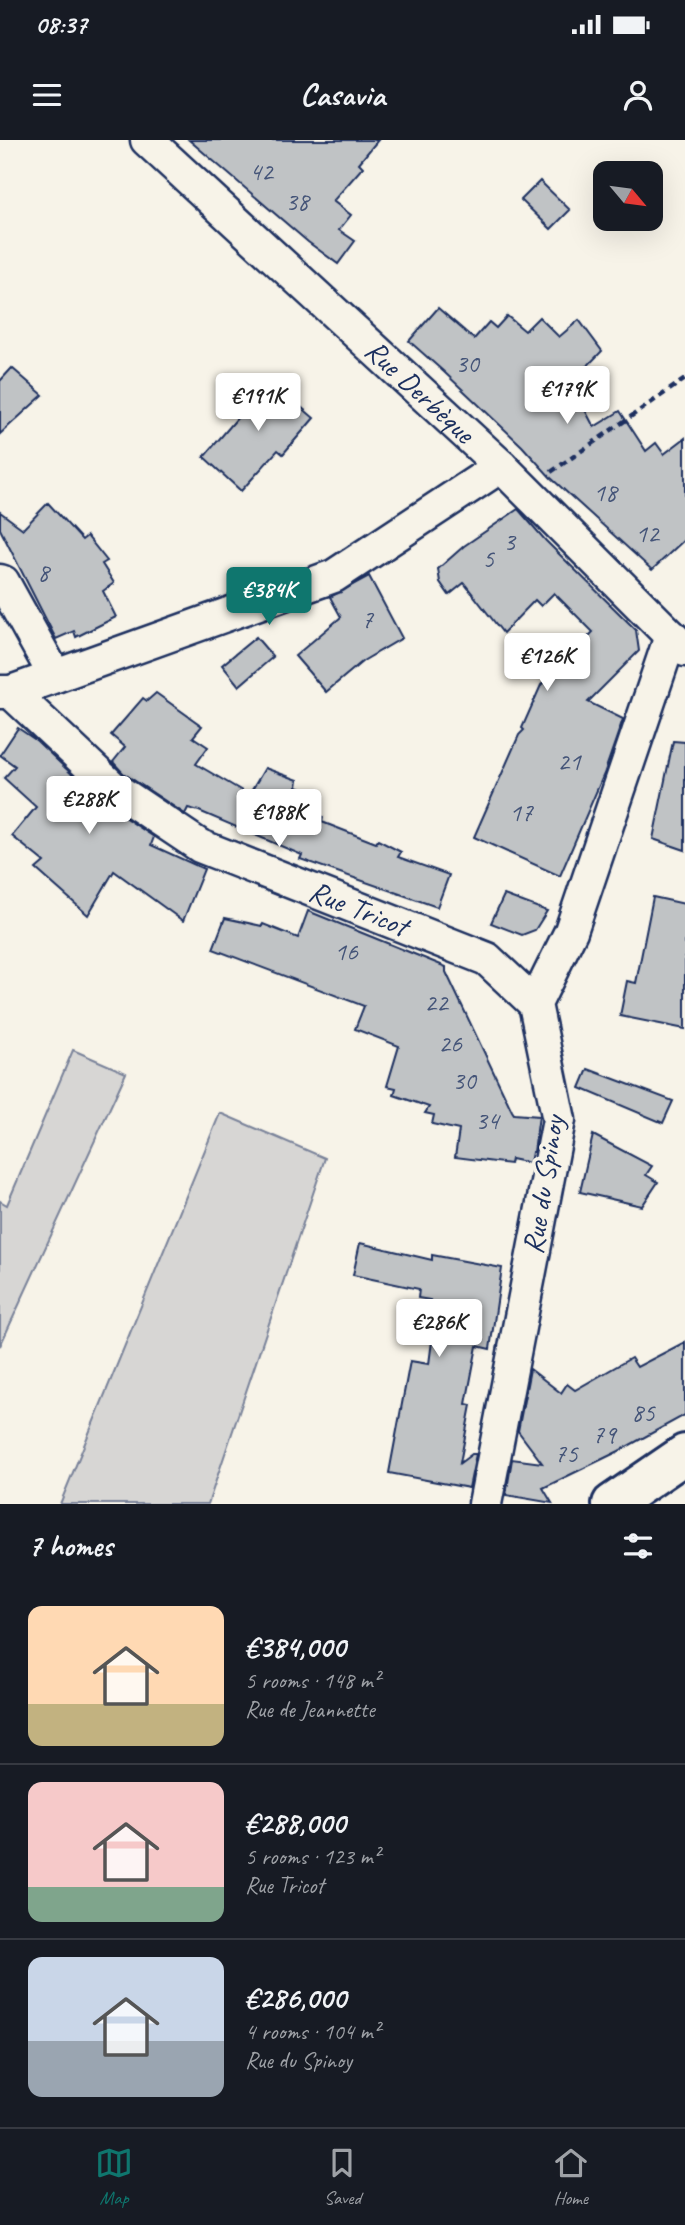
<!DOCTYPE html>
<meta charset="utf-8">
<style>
:root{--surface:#171b24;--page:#242831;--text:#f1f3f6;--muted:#9ea1a6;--line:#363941;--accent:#0f766e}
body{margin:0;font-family:Caveat,sans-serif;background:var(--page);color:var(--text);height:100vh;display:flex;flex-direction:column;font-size:26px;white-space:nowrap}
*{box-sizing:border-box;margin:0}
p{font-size:23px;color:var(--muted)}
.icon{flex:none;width:38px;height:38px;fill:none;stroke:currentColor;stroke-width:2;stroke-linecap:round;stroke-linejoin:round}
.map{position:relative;height:1364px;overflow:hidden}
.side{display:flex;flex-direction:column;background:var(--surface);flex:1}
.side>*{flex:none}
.needle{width:46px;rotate:119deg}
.controls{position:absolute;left:593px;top:21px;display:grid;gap:14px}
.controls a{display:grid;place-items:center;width:70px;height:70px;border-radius:14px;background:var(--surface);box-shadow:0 7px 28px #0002;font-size:35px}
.price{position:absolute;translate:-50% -60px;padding:0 16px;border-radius:7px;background:#fff;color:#222;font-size:23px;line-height:46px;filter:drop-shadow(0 2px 4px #0008)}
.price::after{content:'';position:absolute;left:50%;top:42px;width:21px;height:16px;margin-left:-10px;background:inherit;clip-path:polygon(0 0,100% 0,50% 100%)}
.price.on{background:var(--accent);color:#fff}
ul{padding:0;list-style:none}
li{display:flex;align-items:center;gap:21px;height:175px;padding:0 28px}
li+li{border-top:2px solid var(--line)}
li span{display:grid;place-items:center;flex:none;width:196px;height:140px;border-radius:14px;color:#555}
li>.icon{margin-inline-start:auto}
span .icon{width:84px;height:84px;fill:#fffc;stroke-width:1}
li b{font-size:30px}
h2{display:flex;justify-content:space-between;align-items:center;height:84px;padding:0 28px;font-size:30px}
.status{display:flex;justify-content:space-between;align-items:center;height:49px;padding:0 35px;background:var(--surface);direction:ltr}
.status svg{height:19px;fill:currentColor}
header{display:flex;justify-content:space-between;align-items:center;height:91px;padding:0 28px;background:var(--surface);font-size:32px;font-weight:800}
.dock{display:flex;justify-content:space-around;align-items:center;height:98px;border-top:2px solid var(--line);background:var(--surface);font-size:19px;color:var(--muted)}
.dock a{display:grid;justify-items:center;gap:4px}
.dock .on{color:var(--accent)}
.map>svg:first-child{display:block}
.green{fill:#d7d6d4;stroke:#798299;stroke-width:2}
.building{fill:#c0c3c5;stroke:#1b2f5e;stroke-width:2}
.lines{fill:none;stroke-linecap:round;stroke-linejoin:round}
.street-casing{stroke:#1b2f5e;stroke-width:37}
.secondary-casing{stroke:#1b2f5e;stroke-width:44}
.path{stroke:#1b2f5e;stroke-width:4.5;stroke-dasharray:7 5;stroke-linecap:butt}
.street{stroke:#f7f3e8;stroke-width:32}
.secondary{stroke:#f7f3e8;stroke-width:38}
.labels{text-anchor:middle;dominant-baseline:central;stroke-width:7;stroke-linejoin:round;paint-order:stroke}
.number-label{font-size:26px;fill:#445478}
.street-label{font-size:30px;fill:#1b2f5e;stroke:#f7f3e8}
</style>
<div class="status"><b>08:37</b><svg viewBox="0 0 49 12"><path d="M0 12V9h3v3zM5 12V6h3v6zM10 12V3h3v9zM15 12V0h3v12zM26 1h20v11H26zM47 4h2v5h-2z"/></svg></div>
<header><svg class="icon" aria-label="menu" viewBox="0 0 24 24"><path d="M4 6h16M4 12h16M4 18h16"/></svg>Casavia<svg class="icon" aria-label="person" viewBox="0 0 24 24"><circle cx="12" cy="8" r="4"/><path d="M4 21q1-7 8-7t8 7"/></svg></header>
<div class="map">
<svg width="685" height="1364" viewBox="0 0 685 1364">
<rect width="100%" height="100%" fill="#f7f3e8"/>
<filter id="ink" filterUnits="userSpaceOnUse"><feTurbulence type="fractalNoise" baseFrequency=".0143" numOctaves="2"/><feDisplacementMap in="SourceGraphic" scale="14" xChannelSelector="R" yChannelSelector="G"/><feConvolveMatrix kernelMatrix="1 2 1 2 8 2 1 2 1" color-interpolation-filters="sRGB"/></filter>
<g filter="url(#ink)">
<g class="green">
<polygon points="73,910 126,933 0,1206 0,1061 7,1065"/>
<polygon points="220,973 325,1018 208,1364 60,1364"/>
</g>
<g class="building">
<polygon points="189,0 378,0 359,23 363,27 333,61 351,75 339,90 355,101 338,124 308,102"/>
<polygon points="540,41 570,70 551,89 521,60"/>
<polygon points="438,168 474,199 489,182 496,188 507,176 525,191 539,177 559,197 579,180 602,211 571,243 594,287 620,271 646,311 656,303 664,314 685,298 685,399 652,430 551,338 522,306 444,232 409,201"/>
<polygon points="12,228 43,255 0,294 0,241"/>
<polygon points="256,237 267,238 314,278 283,314 278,310 241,351 204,317 250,263 245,250"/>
<polygon points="48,363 82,400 87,396 107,421 102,424 114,443 103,451 116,477 76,497 74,491 56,499 0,389 0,372 23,389"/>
<polygon points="518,369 546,401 636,490 639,511 588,562 623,579 604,634 560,736 474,697 519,595 524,590 522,588 541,545 593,492 554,453 541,466 535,460 503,493 464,443 449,455 440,442 438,429 464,406"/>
<polygon points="369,436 402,498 363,521 326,552 295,516 341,477 330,457"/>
<polygon points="256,497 273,517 239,546 222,525"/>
<polygon points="156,553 202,586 193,597 208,607 196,624 249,655 265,628 298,640 297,647 302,649 295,666 323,677 322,682 376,703 378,700 401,712 398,717 449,735 437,767 300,719 302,715 199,671 188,668 185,674 123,633 113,622 125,607 111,595 143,558 147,561"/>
<polygon points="18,588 37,601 100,661 154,697 151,705 204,729 183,781 114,731 88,775 36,729 44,722 12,696 36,667 4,638 15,626 0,615"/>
<polygon points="673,601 685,602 685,710 653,699"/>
<polygon points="504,755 547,771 535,790 522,795 491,783"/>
<polygon points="653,757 685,764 685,889 620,876 627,841 636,843"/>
<polygon points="308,771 446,827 446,832 512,971 514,974 539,976 534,1012 532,1012 530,1023 511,1019 510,1024 455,1017 459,990 432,984 434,975 425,973 429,967 394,955 396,948 387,946 399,906 355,889 364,866 213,809 225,778 262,786 263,784 298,798"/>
<polygon points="588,929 673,961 663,983 580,948"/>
<polygon points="593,995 652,1026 646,1035 658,1042 642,1066 580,1052"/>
<polygon points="360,1103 432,1120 432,1115 502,1128 490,1209 477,1206 466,1264 471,1265 460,1323 472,1314 476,1314 469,1348 389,1333 410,1221 429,1224 432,1201 446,1177 427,1175 430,1160 418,1158 419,1149 353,1135"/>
<polygon points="685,1202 685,1275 619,1311 543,1348 552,1363 506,1355 512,1319 542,1323 518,1291 530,1229 561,1253 567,1244 575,1250 631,1218 637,1227"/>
</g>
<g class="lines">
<g class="street-casing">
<g id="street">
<path id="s1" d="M147,0L501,326L685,510"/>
<polyline points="0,441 3,442 55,536"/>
<polyline points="0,552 11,552 334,436 501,326"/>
<path id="s2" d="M11,552L112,647L200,706L487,819L535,864"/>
<polyline points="485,1364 559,980 535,864 571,791 671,496"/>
</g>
</g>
<g class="secondary-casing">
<polyline id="secondary" points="612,1364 685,1314"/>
</g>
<polyline class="path" points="551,332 685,239"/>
<use href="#street" class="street"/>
<use href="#secondary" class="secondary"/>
</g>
</g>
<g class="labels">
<g class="number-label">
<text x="261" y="31">42</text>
<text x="297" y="61">38</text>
<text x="467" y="223">30</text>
<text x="605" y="352">18</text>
<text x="647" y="393">12</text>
<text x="509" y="401">3</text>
<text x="488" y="418">5</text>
<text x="43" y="432">8</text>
<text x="367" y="479">7</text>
<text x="569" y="621">21</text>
<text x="521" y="672">17</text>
<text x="346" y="811">16</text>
<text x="436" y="862">22</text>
<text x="450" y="903">26</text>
<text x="464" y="940">30</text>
<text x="487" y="980">34</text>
<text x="643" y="1272">85</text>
<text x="604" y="1294">79</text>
<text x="566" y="1313">75</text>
</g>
<g class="street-label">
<text stroke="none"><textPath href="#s1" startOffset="371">Rue Derbèque</textPath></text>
<text stroke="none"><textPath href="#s2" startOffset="415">Rue Tricot</textPath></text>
<text transform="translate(543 1045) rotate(-81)">Rue du Spinoy</text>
</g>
</g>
</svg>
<div class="controls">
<a><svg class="needle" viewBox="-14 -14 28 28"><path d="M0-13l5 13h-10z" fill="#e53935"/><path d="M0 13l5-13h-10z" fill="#9ea1a6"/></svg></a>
</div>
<b class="price" style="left:567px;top:286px">€179K</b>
<b class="price" style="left:258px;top:293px">€191K</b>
<b class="price on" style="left:269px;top:487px">€384K</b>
<b class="price" style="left:547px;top:553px">€126K</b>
<b class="price" style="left:89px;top:696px">€288K</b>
<b class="price" style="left:279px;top:709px">€188K</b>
<b class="price" style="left:439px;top:1219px">€286K</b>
</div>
<section class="side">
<h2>7 homes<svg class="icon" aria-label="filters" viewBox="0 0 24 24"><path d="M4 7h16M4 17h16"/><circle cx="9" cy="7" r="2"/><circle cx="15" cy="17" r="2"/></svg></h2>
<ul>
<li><span style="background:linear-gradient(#ffd9b3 70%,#c2b280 0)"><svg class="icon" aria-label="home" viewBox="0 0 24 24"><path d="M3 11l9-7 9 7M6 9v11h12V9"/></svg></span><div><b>€384,000</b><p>5 rooms · 148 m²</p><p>Rue de Jeannette</p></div></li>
<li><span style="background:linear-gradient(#f6c9c9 75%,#7fa58c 0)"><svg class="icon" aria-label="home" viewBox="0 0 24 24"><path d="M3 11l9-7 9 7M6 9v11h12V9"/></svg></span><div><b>€288,000</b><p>5 rooms · 123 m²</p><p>Rue Tricot</p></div></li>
<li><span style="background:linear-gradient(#c9d6e8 60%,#9aa5b1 0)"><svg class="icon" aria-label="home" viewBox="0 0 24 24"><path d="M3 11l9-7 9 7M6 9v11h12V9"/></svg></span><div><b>€286,000</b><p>4 rooms · 104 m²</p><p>Rue du Spinoy</p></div></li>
</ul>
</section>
<nav class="dock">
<a class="on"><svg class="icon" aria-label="map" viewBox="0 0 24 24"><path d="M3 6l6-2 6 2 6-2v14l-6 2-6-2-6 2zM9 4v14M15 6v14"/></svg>Map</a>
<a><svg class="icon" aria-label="saved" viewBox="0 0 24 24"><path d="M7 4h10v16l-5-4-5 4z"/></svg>Saved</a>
<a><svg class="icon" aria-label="home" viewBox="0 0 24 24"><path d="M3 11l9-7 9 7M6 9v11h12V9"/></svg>Home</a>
</nav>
